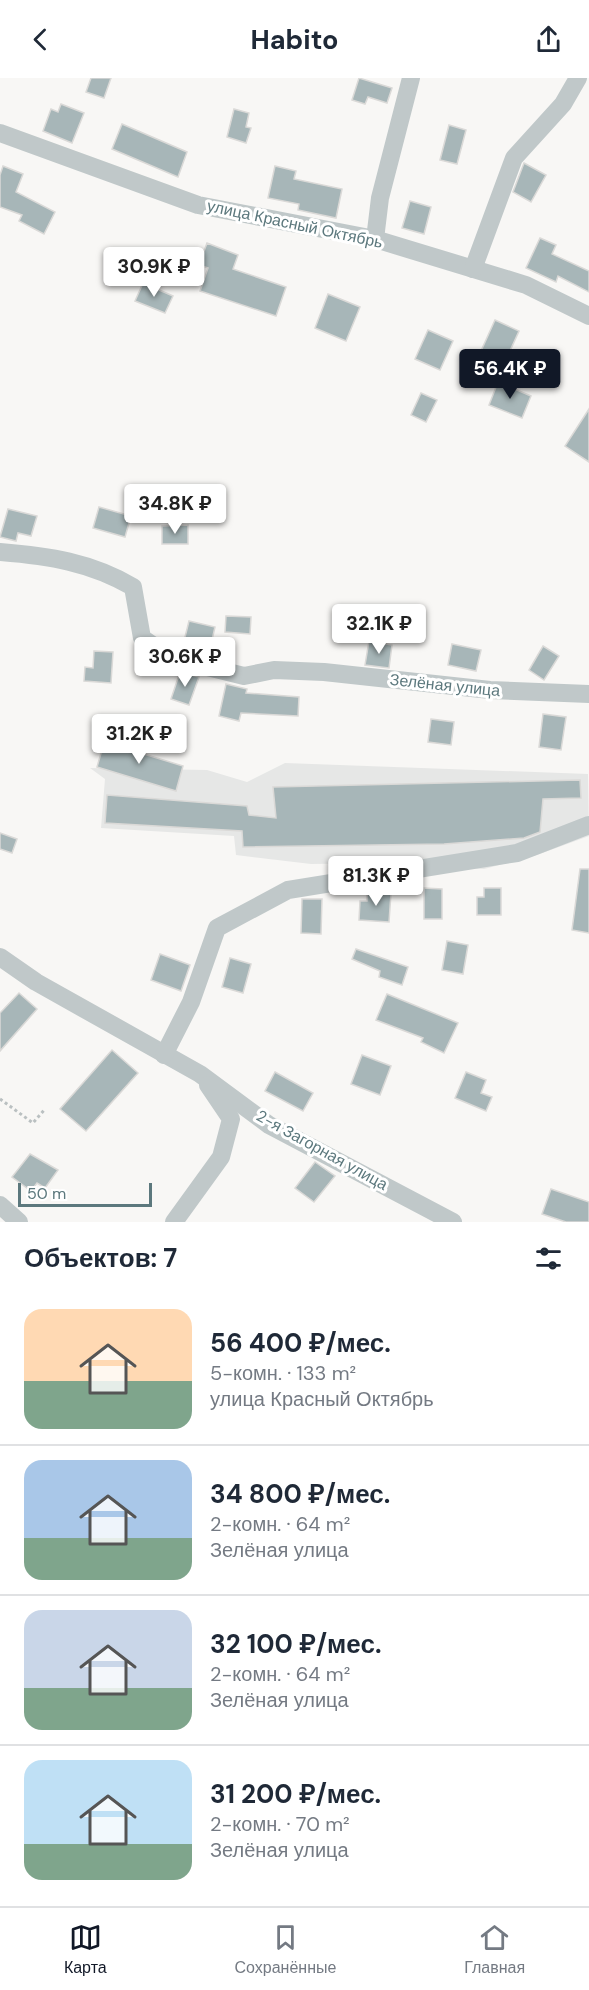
<!DOCTYPE html>
<html lang="ru">
<meta charset="utf-8">
<style>
:root{--surface:#fff;--page:#f6f6f7;--text:#1f2937;--muted:#747a83;--line:#e0e1e3;--accent:#111827}
body{margin:0;font-family:"DM Sans",sans-serif;background:var(--page);color:var(--text);height:100vh;display:flex;flex-direction:column;font-size:22px;white-space:nowrap}
*{box-sizing:border-box;margin:0}
p{font-size:20px;color:var(--muted)}
.icon{flex:none;width:33px;height:33px;fill:none;stroke:currentColor;stroke-width:2;stroke-linecap:round;stroke-linejoin:round}
.map{position:relative;height:1144px;overflow:hidden}
.sheet{display:flex;flex-direction:column;background:var(--surface);flex:1}
.sheet>*{flex:none}
.scale{position:absolute;left:18px;bottom:15px;width:134px;box-sizing:border-box;padding-left:6px;border:3px solid #5c787d;border-top:0;font-size:16px;line-height:21px;white-space:nowrap;color:#5c787d;-webkit-text-stroke:4px #fff;paint-order:stroke}
.price{position:absolute;translate:-50% -51px;padding:0 14px;border-radius:6px;background:#fff;color:#222;font-size:20px;line-height:39px;filter:drop-shadow(0 2px 3px #0008)}
.price::after{content:'';position:absolute;left:50%;top:36px;width:18px;height:14px;margin-left:-9px;background:inherit;clip-path:polygon(0 0,100% 0,50% 100%)}
.price.on{background:var(--accent);color:#fff}
ul{padding:0;list-style:none}
li{display:flex;align-items:center;gap:18px;height:150px;padding:0 24px}
li+li{border-top:2px solid var(--line)}
li span{display:grid;place-items:center;flex:none;width:168px;height:120px;border-radius:18px;color:#555}
li>.icon{margin-inline-start:auto}
span .icon{width:72px;height:72px;fill:#fffc;stroke-width:1}
li b{font-size:26px}
h2{display:flex;justify-content:space-between;align-items:center;height:72px;padding:0 24px;font-size:26px}
header{display:flex;justify-content:space-between;align-items:center;height:78px;padding:0 24px;background:var(--surface);font-size:27px;font-weight:700}
.tab-bar{display:flex;justify-content:space-around;align-items:center;height:84px;border-top:2px solid var(--line);background:var(--surface);font-size:16px;color:var(--muted)}
.tab-bar a{display:grid;justify-items:center;gap:3px}
.tab-bar .on{color:var(--accent)}
.map>svg:first-child{display:block}
.built{fill:#e6e7e6}
.building{fill:#a7b6b8;stroke:#dad9d7;stroke-width:1.5}
.lines{fill:none;stroke-linecap:round;stroke-linejoin:round}
.path{stroke:#bac0c1;stroke-width:3;stroke-dasharray:3 3;stroke-linecap:butt}
.minor{stroke:#c0c8c9;stroke-width:18}
.labels{text-anchor:middle;dominant-baseline:central;stroke-width:6;stroke-linejoin:round;paint-order:stroke}
.street-label{font-size:16px;fill:#5c787d;stroke:#fff}
</style>
<header><svg class="icon" aria-label="back" viewBox="0 0 24 24"><path d="M15 5l-7 7 7 7"/></svg>Habito<svg class="icon" aria-label="share" viewBox="0 0 24 24"><path d="M12 15V3M7 8l5-5 5 5M5 13v7h14v-7"/></svg></header>
<div class="map">
<svg width="589" height="1144" viewBox="0 0 589 1144">
<rect width="100%" height="100%" fill="#f8f7f5"/>
<polygon class="built" points="285,685 588,696 589,758 537,777 484,791 384,785 311,786 236,777 234,758 101,750 105,701 90,690 207,692 247,704"/>
<g class="building">
<polygon points="91,0 111,0 104,20 86,14"/>
<polygon points="359,0 392,10 387,25 368,19 365,26 352,22"/>
<polygon points="61,26 84,35 72,65 43,53 51,31 58,34"/>
<polygon points="234,31 249,35 246,49 251,50 246,65 227,59"/>
<polygon points="122,46 187,74 178,99 112,71"/>
<polygon points="449,47 466,52 457,86 440,82"/>
<polygon points="524,85 546,97 531,124 513,114"/>
<polygon points="3,88 23,96 16,114 55,134 44,156 19,143 22,137 0,129 0,97"/>
<polygon points="275,88 296,93 294,101 342,111 336,140 298,132 299,126 268,120"/>
<polygon points="410,123 431,129 424,156 402,150"/>
<polygon points="540,160 556,167 552,176 589,193 589,214 558,198 556,204 526,190"/>
<polygon points="207,165 238,177 233,191 286,209 276,238 200,213 208,190 199,187"/>
<polygon points="143,205 173,218 165,235 135,223"/>
<polygon points="328,216 360,229 346,263 315,250"/>
<polygon points="495,242 519,253 505,284 481,273"/>
<polygon points="428,252 453,263 440,292 415,281"/>
<polygon points="498,304 531,318 522,340 489,327"/>
<polygon points="421,315 437,322 426,344 411,337"/>
<polygon points="589,331 589,384 565,368"/>
<polygon points="99,429 131,438 125,459 93,450"/>
<polygon points="8,431 37,438 31,458 18,455 16,463 0,459"/>
<polygon points="188,447 188,466 162,466 162,448"/>
<polygon points="226,538 251,539 250,556 225,554"/>
<polygon points="189,543 215,549 209,575 194,571 196,566 184,563"/>
<polygon points="369,563 392,567 389,590 365,587"/>
<polygon points="452,566 481,572 476,593 448,587"/>
<polygon points="543,568 559,578 544,602 529,592"/>
<polygon points="94,573 113,574 111,605 84,603 85,589 93,590"/>
<polygon points="180,594 199,599 189,627 171,621"/>
<polygon points="226,606 247,611 246,615 299,619 298,638 241,635 239,643 219,638"/>
<polygon points="543,636 566,639 561,672 539,669"/>
<polygon points="431,641 454,644 451,667 428,664"/>
<polygon points="106,658 124,663 124,670 183,688 176,713 97,689"/>
<polygon points="580,702 581,720 543,721 540,754 524,760 444,766 243,769 242,753 105,745 107,717 247,728 249,737 276,740 273,709"/>
<polygon points="0,755 17,761 12,775 0,771"/>
<polygon points="580,791 589,791 589,855 572,852"/>
<polygon points="424,810 442,811 442,841 424,841"/>
<polygon points="484,810 501,810 501,837 477,837 477,819 484,819"/>
<polygon points="367,814 391,815 389,844 359,842 360,823 367,823"/>
<polygon points="302,821 322,821 321,856 301,855"/>
<polygon points="447,863 468,867 463,896 442,892"/>
<polygon points="356,871 408,889 402,907 379,899 380,893 352,881"/>
<polygon points="160,876 190,887 181,913 151,902"/>
<polygon points="230,880 251,886 243,915 222,909"/>
<polygon points="19,915 37,931 0,973 0,935"/>
<polygon points="387,916 458,945 444,975 421,964 423,960 376,942"/>
<polygon points="112,972 138,995 86,1053 60,1031"/>
<polygon points="362,977 391,988 380,1017 351,1006"/>
<polygon points="275,994 313,1015 303,1033 265,1013"/>
<polygon points="466,994 486,1002 481,1015 492,1019 486,1033 455,1020"/>
<polygon points="30,1076 58,1092 45,1110 37,1105 31,1113 12,1099"/>
<polygon points="315,1084 335,1098 314,1124 295,1110"/>
<polygon points="551,1111 589,1124 589,1144 566,1144 542,1136"/>
</g>
<g class="lines">
<polyline class="path" points="0,1021 33,1045 45,1031"/>
<g class="minor">
<polyline points="0,55 198,127 375,161 526,207 589,238"/>
<polyline points="375,161 380,120 411,0"/>
<polyline points="473,191 514,80 563,26 578,0"/>
<path d="M0,474C49,478 90,484 133,509L142,560L171,580L244,598L274,592L324,594L490,612L589,616"/>
<polyline points="0,879 36,904 200,996 269,1047 453,1144"/>
<polyline points="164,977 191,924 217,850 288,812 517,775 589,747"/>
<polyline points="0,1127 19,1144"/>
<polyline points="174,1144 221,1079 231,1041 208,1007"/>
</g>
</g>
<g class="labels">
<g class="street-label">
<text transform="translate(295 146) rotate(12)">улица Красный Октябрь</text>
<text transform="translate(445 607) rotate(6)">Зелёная улица</text>
<text transform="translate(322 1072) rotate(29)">2-я Загорная улица</text>
</g>
</g>
</svg>
<div class="scale">50 m</div>
<b class="price" style="left:154px;top:220px">30.9K ₽</b>
<b class="price on" style="left:510px;top:322px">56.4K ₽</b>
<b class="price" style="left:175px;top:457px">34.8K ₽</b>
<b class="price" style="left:379px;top:577px">32.1K ₽</b>
<b class="price" style="left:185px;top:610px">30.6K ₽</b>
<b class="price" style="left:139px;top:687px">31.2K ₽</b>
<b class="price" style="left:376px;top:829px">81.3K ₽</b>
</div>
<section class="sheet">
<h2>Объектов: 7<svg class="icon" aria-label="filters" viewBox="0 0 24 24"><path d="M4 7h16M4 17h16"/><circle cx="9" cy="7" r="2"/><circle cx="15" cy="17" r="2"/></svg></h2>
<ul>
<li><span style="background:linear-gradient(#ffd9b3 60%,#7fa58c 0)"><svg class="icon" aria-label="home" viewBox="0 0 24 24"><path d="M3 11l9-7 9 7M6 9v11h12V9"/></svg></span><div><b>56 400 ₽/мес.</b><p>5-комн. · 133 m²</p><p>улица Красный Октябрь</p></div></li>
<li><span style="background:linear-gradient(#a9c7e8 65%,#7fa58c 0)"><svg class="icon" aria-label="home" viewBox="0 0 24 24"><path d="M3 11l9-7 9 7M6 9v11h12V9"/></svg></span><div><b>34 800 ₽/мес.</b><p>2-комн. · 64 m²</p><p>Зелёная улица</p></div></li>
<li><span style="background:linear-gradient(#c9d6e8 65%,#7fa58c 0)"><svg class="icon" aria-label="home" viewBox="0 0 24 24"><path d="M3 11l9-7 9 7M6 9v11h12V9"/></svg></span><div><b>32 100 ₽/мес.</b><p>2-комн. · 64 m²</p><p>Зелёная улица</p></div></li>
<li><span style="background:linear-gradient(#bfe0f5 70%,#7fa58c 0)"><svg class="icon" aria-label="home" viewBox="0 0 24 24"><path d="M3 11l9-7 9 7M6 9v11h12V9"/></svg></span><div><b>31 200 ₽/мес.</b><p>2-комн. · 70 m²</p><p>Зелёная улица</p></div></li>
</ul>
</section>
<nav class="tab-bar">
<a class="on"><svg class="icon" aria-label="map" viewBox="0 0 24 24"><path d="M3 6l6-2 6 2 6-2v14l-6 2-6-2-6 2zM9 4v14M15 6v14"/></svg>Карта</a>
<a><svg class="icon" aria-label="saved" viewBox="0 0 24 24"><path d="M7 4h10v16l-5-4-5 4z"/></svg>Сохранённые</a>
<a><svg class="icon" aria-label="home" viewBox="0 0 24 24"><path d="M3 11l9-7 9 7M6 9v11h12V9"/></svg>Главная</a>
</nav>
